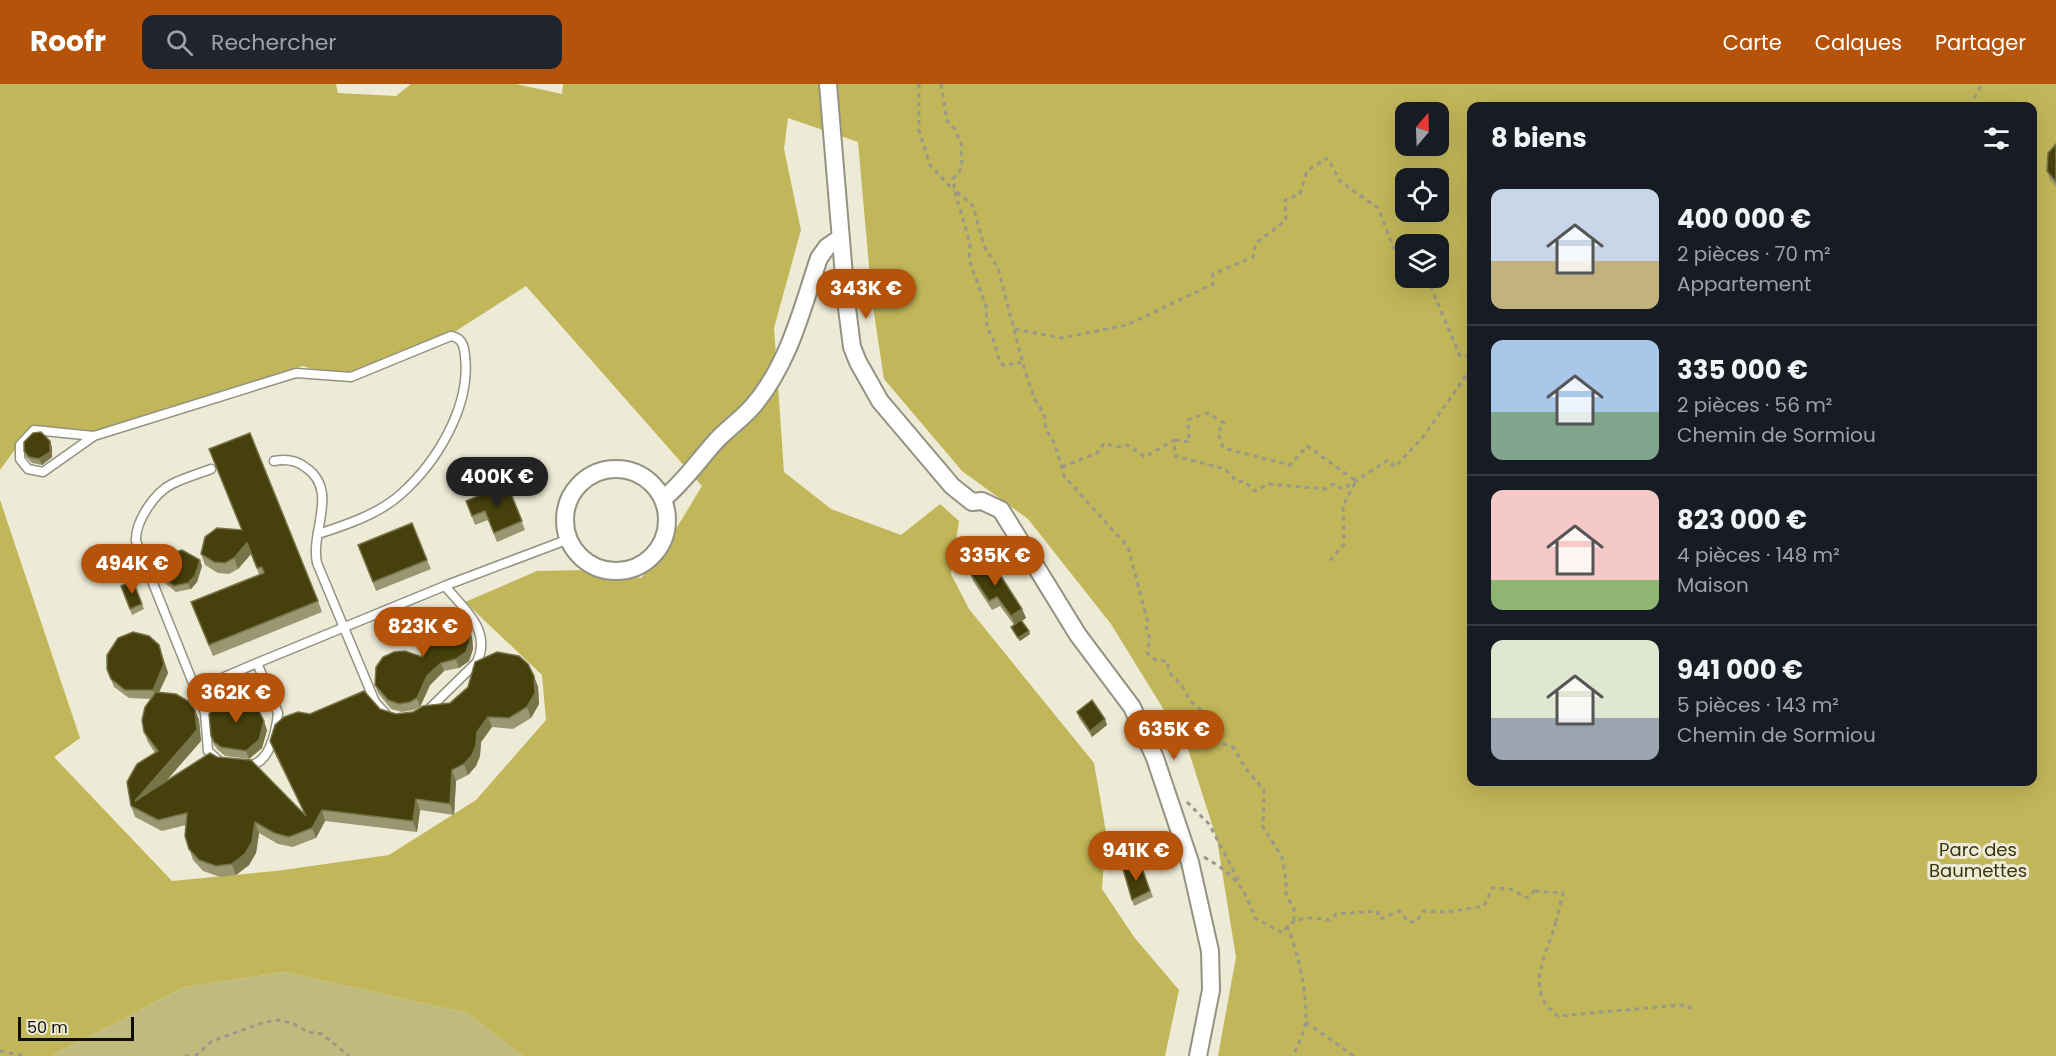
<!DOCTYPE html>
<html lang="fr">
<meta charset="utf-8">
<style>
:root{--surface:#171b24;--page:#20242c;--text:#f1f3f6;--muted:#9ea1a6;--line:#363941;--accent:#b45309}
body{margin:0;font-family:Poppins,sans-serif;background:var(--page);color:var(--text);height:100vh;display:flex;flex-direction:column;font-size:22px;white-space:nowrap}
*{box-sizing:border-box;margin:0}
p{font-size:20px;color:var(--muted)}
.icon{flex:none;width:33px;height:33px;fill:none;stroke:currentColor;stroke-width:2;stroke-linecap:round;stroke-linejoin:round}
.map{position:relative;flex:1;overflow:hidden}
.drawer{position:absolute;left:1467px;top:18px;width:570px;height:684px;display:flex;flex-direction:column;background:var(--surface);border-radius:12px;box-shadow:0 6px 24px #0002}
.drawer>*{flex:none}
.needle{width:39px;rotate:19deg}
.buttons{position:absolute;left:1395px;top:18px;display:grid;gap:12px}
.buttons a{display:grid;place-items:center;width:54px;height:54px;border-radius:12px;background:var(--surface);box-shadow:0 6px 24px #0002;font-size:30px}
.scale{position:absolute;left:18px;bottom:15px;width:116px;box-sizing:border-box;padding-left:6px;border:3px solid #0f0e07;border-top:0;font-size:16px;line-height:21px;white-space:nowrap;color:#0f0e07;-webkit-text-stroke:4px #edebd6;paint-order:stroke}
.price{position:absolute;translate:-50% -51px;padding:0 14px;border-radius:21px;background:var(--accent);color:#fff;font-size:20px;line-height:39px;filter:drop-shadow(0 2px 3px #0008)}
.price::after{content:'';position:absolute;left:50%;top:36px;width:18px;height:14px;margin-left:-9px;background:inherit;clip-path:polygon(0 0,100% 0,50% 100%)}
.price.on{background:#222;color:#fff}
ul{padding:0;list-style:none}
li{display:flex;align-items:center;gap:18px;height:150px;padding:0 24px}
li+li{border-top:2px solid var(--line)}
li span{display:grid;place-items:center;flex:none;width:168px;height:120px;border-radius:12px;color:#555}
li>.icon{margin-inline-start:auto}
span .icon{width:72px;height:72px;fill:#fffc;stroke-width:1}
li b{font-size:26px}
h2{display:flex;justify-content:space-between;align-items:center;height:72px;padding:0 24px;font-size:26px}
header{display:flex;align-items:center;gap:36px;box-sizing:border-box;height:84px;padding:0 30px;background:var(--accent);color:#fff}
header strong{font-size:28px}
nav{display:flex;gap:33px;margin-inline-start:auto;font-size:21px}
.search{width:420px;height:54px;background:var(--page);display:flex;align-items:center;gap:15px;box-sizing:border-box;padding:0 21px;border-radius:12px;color:var(--muted);font-size:22px}
.map>svg:first-child{display:block}
.green{fill:#c1ba7f}
.forest{fill:#c1b659;fill-rule:evenodd}
.lines{fill:none;stroke-linecap:round;stroke-linejoin:round}
.service-casing{stroke:#949280;stroke-width:11}
.minor-casing{stroke:#949280;stroke-width:20}
.path{stroke:#9a9888;stroke-width:3;stroke-dasharray:4.5 4.5;stroke-linecap:butt}
.service{stroke:#fff;stroke-width:8}
.minor{stroke:#fff;stroke-width:16}
.wall{fill:#9a9671}
.shaded-wall{fill:#787349}
.building{fill:#46400c;stroke:#787349;stroke-width:1.5}
.labels{text-anchor:middle;dominant-baseline:central;stroke-width:6;stroke-linejoin:round;paint-order:stroke}
.park-label{font-size:18px;fill:#38340b;stroke:#edebd6}
</style>
<header>
<strong>Roofr</strong>
<div class="search"><svg class="icon" aria-label="search" viewBox="0 0 24 24"><circle cx="10" cy="10" r="6"/><path d="M15 15l6 6"/></svg>Rechercher</div>
<nav><a>Carte</a><a>Calques</a><a>Partager</a></nav>
</header>
<div class="map">
<svg width="2056" height="972" viewBox="0 0 2056 972">
<rect width="100%" height="100%" fill="#edebd6"/>
<polygon class="green" points="285,888 467,929 523,972 51,972 185,903"/>
<path class="forest" d="M0,0H336L338,9L396,12L411,0H516L562,10L563,0H2056V972H1218L1236,873L1217,756L1188,665L1111,540L1028,435L962,387L884,295L872,216L858,58L788,34L784,65L801,146L774,244L784,388L831,425L901,451L940,420L959,437L951,490L969,525L1094,679L1106,748L1102,805L1134,853L1179,906L1165,972H523L467,929L285,888L185,903L51,972H0V416L80,654L54,673L172,797L276,787L389,771L476,716L546,636L542,591L465,518L537,487L587,486L641,494L659,473L702,402L526,202L456,247L340,294L303,282L85,350L32,342L0,386ZM1472,22H2032V698H1472ZM1406,28H1438V62H1406ZM1406,94H1438V128H1406ZM1406,160H1438V194H1406Z"/>
<g class="lines">
<g class="service-casing">
<g id="service">
<path d="M94,352L43,388L28,385L20,375V361L34,346L94,352L296,289L351,293L451,252C462,254 464,261 465,272C471,322 437,378 401,410C379,430 346,441 318,450"/>
<path d="M274,377C285,375 296,376 305,383C340,406 310,447 317,479L375,618L385,629"/>
<path d="M211,385C198,390 184,394 172,400C154,409 135,438 136,457L205,629L208,667L218,676"/>
<polyline points="196,605 257,579"/>
<path d="M425,629L477,578C492,546 464,525 445,502"/>
<path d="M245,681C269,684 276,648 278,629L257,579L447,501L569,455"/>
</g>
</g>
<g class="minor-casing">
<g id="minor">
<polyline points="828,0 846,216 852,263 858,278 880,317 952,402 972,418 982,417 1001,426 1078,551 1132,623 1155,674 1190,778 1210,867 1211,906 1198,972"/>
<circle cx="616" cy="436" r="51"/>
<path d="M663,415C684,398 698,377 716,357C728,344 742,335 753,322C789,280 802,225 819,174L827,163L840,154"/>
</g>
</g>
<g class="path">
<polyline points="919,0 919,46 930,81 954,107"/>
<polyline points="941,0 947,37 954,44 961,59 962,84 953,95 955,106 973,122 984,162 998,184 1023,280 1034,314 1044,330 1046,346 1055,360 1064,392 1128,463 1148,539 1146,545 1150,555 1147,569 1156,576 1167,577 1169,588 1182,602 1190,617 1200,625 1221,659 1233,663 1246,685 1264,706 1263,743 1282,773 1286,796 1286,810 1294,825 1294,839"/>
<polyline points="1970,22 1982,0"/>
<polyline points="955,108 970,159 969,176 986,222 987,245 992,251 1000,279 1006,282 1016,278 1023,280"/>
<polyline points="1427,194 1460,272 1472,272"/>
<polyline points="1015,245 1061,254 1127,241 1213,200 1213,190 1253,173 1256,159 1286,136 1285,116 1300,110 1307,87 1327,74 1341,98 1378,124 1395,167 1406,173"/>
<polyline points="1175,356 1189,358 1188,336 1207,329 1224,339 1218,348 1223,364 1290,381 1307,362 1356,397 1343,422 1344,460 1328,479"/>
<polyline points="1062,383 1097,369 1104,359 1116,363 1128,361 1145,373 1174,356 1175,372 1225,385 1237,398 1244,397 1255,407 1268,400 1325,405 1333,400 1343,405 1388,376 1395,383 1423,353 1472,283"/>
<polyline points="1187,718 1209,740 1239,797"/>
<path d="M1204,773C1235,791 1243,801 1255,834L1283,849C1292,831 1313,833 1330,836L1336,830L1377,827L1380,835L1399,827L1409,838H1416L1423,827L1447,828L1484,822L1492,804L1510,805L1527,814L1535,806"/>
<polyline points="1535,807 1563,809 1556,838"/>
<path d="M1556,838C1546,872 1523,907 1558,932L1681,921L1692,924"/>
<path d="M1287,842C1298,867 1307,909 1306,937C1305,948 1297,962 1293,972"/>
<polyline points="1306,938 1354,972"/>
<polyline points="0,967 25,972"/>
<polyline points="185,972 190,972"/>
<polyline points="195,972 212,957 265,938 280,936 294,940 308,948 322,950 349,972"/>
</g>
<use href="#service" class="service"/>
<use href="#minor" class="minor"/>
</g>
<g class="wall">
<polygon points="2056,60 2056,103 2050,96 2047,87"/>
<polygon points="52,363 52,373 42,381 32,379 26,373 24,367"/>
<polygon points="507,400 525,446 497,458 488,436 475,441 466,417"/>
<polygon points="217,444 318,517 322,528 213,572 195,529 259,490 251,470 238,485 229,490 218,489 205,481 201,470"/>
<polygon points="358,461 427,476 431,485 376,507"/>
<polygon points="202,482 197,498 191,505 176,508 166,500 164,494"/>
<polygon points="970,489 1022,525 1026,534 1022,537 1030,550 1020,557 1011,543 1014,541 1000,522 992,526 973,497"/>
<polygon points="133,497 144,525 132,531 121,502"/>
<polygon points="472,553 473,565 469,577 459,584 444,587 430,601 420,623 413,626 402,628 391,625 378,609 375,601 422,573"/>
<polygon points="159,561 168,589 159,608 195,626 199,636 201,657 165,698 304,729 274,668 270,657 310,630 380,625 396,630 413,628 450,619 534,592 538,603 539,620 531,634 513,645 492,643 481,658 480,672 476,682 468,691 456,697 454,731 420,726 417,748 325,737 316,754 293,763 278,760 259,749 256,769 249,781 236,791 220,793 203,787 193,776 185,752 186,741 162,747 135,733 131,722 155,669 148,658 144,648 151,615 129,614 114,603 107,585"/>
<polygon points="1077,628 1105,635 1107,641 1092,653 1079,634"/>
<polygon points="267,646 262,664 249,675 225,672 218,666 214,661 211,652"/>
<polygon points="1141,781 1153,813 1134,822 1132,816"/>
</g>
<g class="shaded-wall">
<polygon points="50,357 52,363 52,373 42,381 39,375"/>
<polygon points="247,459 251,470 238,485 234,474"/>
<polygon points="200,476 202,482 197,498 191,505 188,499"/>
<polygon points="1022,525 1026,534 1015,541 1011,532"/>
<polygon points="469,544 472,553 473,565 469,577 459,584 456,575"/>
<polygon points="1029,547 1030,550 1020,557 1018,554"/>
<polygon points="159,561 168,589 156,615 153,606"/>
<polygon points="441,579 444,587 430,601 420,623 417,614 427,592"/>
<polygon points="534,592 538,603 539,620 531,634 527,623"/>
<polygon points="195,626 199,636 201,657 140,727 135,717"/>
<polygon points="488,633 492,643 481,658 480,672 476,682 468,691 464,680 477,648"/>
<polygon points="1105,635 1107,641 1092,653 1090,647"/>
<polygon points="264,637 267,646 262,664 249,675 246,667"/>
<polygon points="452,686 456,697 454,731 450,720"/>
<polygon points="416,715 420,726 417,748 413,737"/>
<polygon points="322,726 325,737 316,754 312,744"/>
<polygon points="255,738 259,749 256,769 249,781 236,791 232,780"/>
</g>
<g class="building">
<polygon points="2056,60 2056,98 2047,87 2048,69"/>
<polygon points="41,348 50,357 50,368 39,375 29,373 24,367 24,358 33,349"/>
<polygon points="250,349 318,517 209,561 191,518 264,489 262,483 257,484 247,459 234,474 225,479 214,478 201,470 205,453 217,444 242,446 209,365"/>
<polygon points="507,400 522,437 494,449 485,427 472,432 466,417"/>
<polygon points="412,439 427,476 373,498 358,461"/>
<polygon points="182,466 200,476 195,492 188,499 174,502 164,494 161,481 167,470"/>
<polygon points="990,475 1022,525 1011,532 997,513 989,517 970,489"/>
<polygon points="133,497 142,520 130,525 121,502"/>
<polygon points="438,528 455,529 465,536 469,544 470,556 466,568 456,575 441,579 427,592 417,614 410,618 399,620 388,616 375,601 376,583 383,573 394,568 405,567 422,573 420,550 424,538"/>
<polygon points="1021,536 1029,547 1018,554 1011,543"/>
<polygon points="133,548 149,552 159,561 164,580 153,606 125,606 111,595 107,585 107,571 118,554"/>
<polygon points="497,568 519,572 528,580 534,592 535,609 527,623 509,634 488,633 477,648 476,661 472,671 464,680 452,686 450,720 416,715 413,737 322,726 312,744 289,753 274,749 255,738 252,758 245,770 232,780 216,782 199,776 189,765 185,752 187,729 158,736 131,722 127,698 137,680 158,667 144,648 142,636 145,623 156,608 176,610 188,617 195,626 197,646 135,717 210,669 217,673 251,676 306,732 270,657 275,641 284,633 298,628 310,630 364,607 380,625 396,630 413,628 423,622 450,619 468,603 475,578"/>
<polygon points="235,612 247,615 256,621 264,637 259,656 246,667 221,663 214,658 211,652 209,630 218,619"/>
<polygon points="1092,616 1105,635 1090,647 1077,628"/>
<polygon points="1141,781 1150,807 1132,816 1123,785"/>
</g>
<g class="labels">
<g class="park-label">
<text x="1978" y="765">Parc des<tspan x="1978" dy="21">Baumettes</tspan></text>
</g>
</g>
</svg>
<div class="buttons">
<a><svg class="needle" viewBox="-14 -14 28 28"><path d="M0-13l5 13h-10z" fill="#e53935"/><path d="M0 13l5-13h-10z" fill="#9ea1a6"/></svg></a>
<a><svg class="icon" aria-label="locate" viewBox="0 0 24 24"><circle cx="12" cy="12" r="6"/><path d="M12 2v4M12 18v4M2 12h4M18 12h4"/></svg></a>
<a><svg class="icon" aria-label="layers" viewBox="0 0 24 24"><path d="M12 4l9 5-9 5-9-5zM3 14l9 5 9-5"/></svg></a>
</div>
<div class="scale">50 m</div>
<b class="price" style="left:866px;top:236px">343K €</b>
<b class="price on" style="left:497px;top:424px">400K €</b>
<b class="price" style="left:995px;top:503px">335K €</b>
<b class="price" style="left:132px;top:511px">494K €</b>
<b class="price" style="left:423px;top:574px">823K €</b>
<b class="price" style="left:236px;top:640px">362K €</b>
<b class="price" style="left:1174px;top:677px">635K €</b>
<b class="price" style="left:1136px;top:798px">941K €</b>
<section class="drawer">
<h2>8 biens<svg class="icon" aria-label="filters" viewBox="0 0 24 24"><path d="M4 7h16M4 17h16"/><circle cx="9" cy="7" r="2"/><circle cx="15" cy="17" r="2"/></svg></h2>
<ul>
<li><span style="background:linear-gradient(#c9d6e8 60%,#c2b280 0)"><svg class="icon" aria-label="home" viewBox="0 0 24 24"><path d="M3 11l9-7 9 7M6 9v11h12V9"/></svg></span><div><b>400 000 €</b><p>2 pièces · 70 m²</p><p>Appartement</p></div></li>
<li><span style="background:linear-gradient(#a9c7e8 60%,#7fa58c 0)"><svg class="icon" aria-label="home" viewBox="0 0 24 24"><path d="M3 11l9-7 9 7M6 9v11h12V9"/></svg></span><div><b>335 000 €</b><p>2 pièces · 56 m²</p><p>Chemin de Sormiou</p></div></li>
<li><span style="background:linear-gradient(#f6c9c9 75%,#8fb573 0)"><svg class="icon" aria-label="home" viewBox="0 0 24 24"><path d="M3 11l9-7 9 7M6 9v11h12V9"/></svg></span><div><b>823 000 €</b><p>4 pièces · 148 m²</p><p>Maison</p></div></li>
<li><span style="background:linear-gradient(#dfe7d0 65%,#9aa5b1 0)"><svg class="icon" aria-label="home" viewBox="0 0 24 24"><path d="M3 11l9-7 9 7M6 9v11h12V9"/></svg></span><div><b>941 000 €</b><p>5 pièces · 143 m²</p><p>Chemin de Sormiou</p></div></li>
</ul>
</section>
</div>
